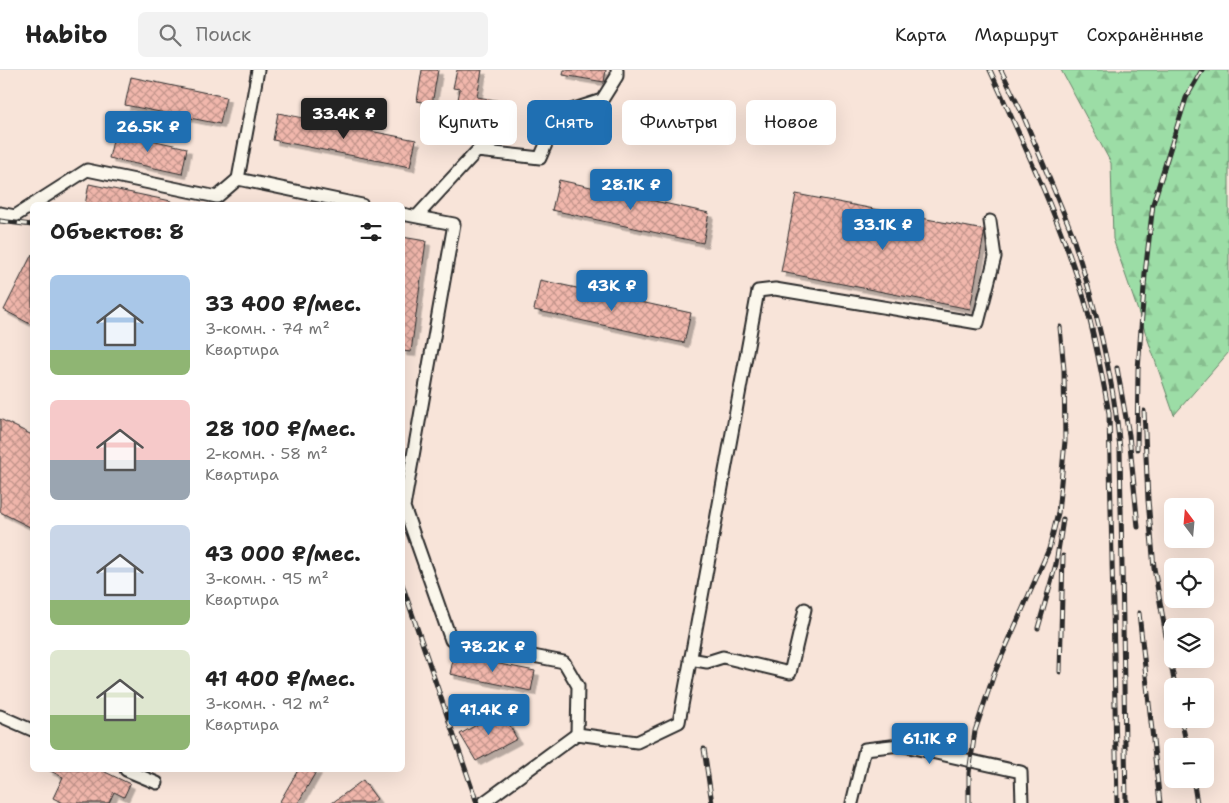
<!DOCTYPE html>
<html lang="ru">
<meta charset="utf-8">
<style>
:root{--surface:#fff;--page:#f2f2f2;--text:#222;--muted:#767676;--line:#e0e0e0;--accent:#1f6fb2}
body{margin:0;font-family:"Shantell Sans",sans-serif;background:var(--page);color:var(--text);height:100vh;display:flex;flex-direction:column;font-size:19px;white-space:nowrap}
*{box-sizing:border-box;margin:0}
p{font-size:16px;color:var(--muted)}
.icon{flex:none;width:28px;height:28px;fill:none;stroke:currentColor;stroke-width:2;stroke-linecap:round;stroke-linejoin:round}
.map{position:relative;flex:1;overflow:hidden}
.drawer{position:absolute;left:30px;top:132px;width:375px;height:570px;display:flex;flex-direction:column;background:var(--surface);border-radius:8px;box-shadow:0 5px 20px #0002}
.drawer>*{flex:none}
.top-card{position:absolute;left:420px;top:30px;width:475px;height:45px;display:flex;gap:10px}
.needle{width:32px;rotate:344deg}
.fabs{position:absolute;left:1164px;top:428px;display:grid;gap:10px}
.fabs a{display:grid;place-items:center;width:50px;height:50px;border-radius:8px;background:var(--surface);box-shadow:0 5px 20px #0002;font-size:25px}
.price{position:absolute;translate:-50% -42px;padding:0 11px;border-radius:5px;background:var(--accent);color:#fff;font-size:16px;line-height:32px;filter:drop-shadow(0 1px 2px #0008)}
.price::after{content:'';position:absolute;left:50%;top:30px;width:15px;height:11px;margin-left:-8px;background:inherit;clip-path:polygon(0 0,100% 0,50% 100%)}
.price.current{background:#222;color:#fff}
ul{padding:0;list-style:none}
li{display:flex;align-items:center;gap:15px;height:125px;padding:0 20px}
li span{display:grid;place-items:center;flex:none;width:140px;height:100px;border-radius:8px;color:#555}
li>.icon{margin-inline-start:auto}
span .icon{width:60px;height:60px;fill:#fffc;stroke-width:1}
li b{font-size:21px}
h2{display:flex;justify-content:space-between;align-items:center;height:60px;padding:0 20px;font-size:21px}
.chip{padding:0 18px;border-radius:8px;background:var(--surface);box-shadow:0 5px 20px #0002;font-size:18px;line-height:45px}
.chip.current{background:var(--accent);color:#fff}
header{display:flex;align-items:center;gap:30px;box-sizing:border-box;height:70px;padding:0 25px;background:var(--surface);border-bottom:1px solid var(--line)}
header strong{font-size:24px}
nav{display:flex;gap:28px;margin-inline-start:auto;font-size:18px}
.search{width:350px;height:45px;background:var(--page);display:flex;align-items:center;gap:12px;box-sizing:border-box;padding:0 18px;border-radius:8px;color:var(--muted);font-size:19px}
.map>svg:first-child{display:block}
.forest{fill:url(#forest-firs);stroke:#648468}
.building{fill:url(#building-cross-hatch);stroke:#2b2b2b;filter:url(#shadow)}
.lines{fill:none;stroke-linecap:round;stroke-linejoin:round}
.minor-casing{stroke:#2b2b2b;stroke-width:15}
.minor{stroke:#fbf7ec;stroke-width:11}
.rail-casing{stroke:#2b2b2b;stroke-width:5}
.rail{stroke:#fbf7ec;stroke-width:3;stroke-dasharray:9;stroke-linecap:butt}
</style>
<header>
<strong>Habito</strong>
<div class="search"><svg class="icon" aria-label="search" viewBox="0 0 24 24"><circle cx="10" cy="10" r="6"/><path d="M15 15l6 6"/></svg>Поиск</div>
<nav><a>Карта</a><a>Маршрут</a><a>Сохранённые</a></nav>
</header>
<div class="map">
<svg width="1229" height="733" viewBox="0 0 1229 733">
<defs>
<pattern id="forest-firs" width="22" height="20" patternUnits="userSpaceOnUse" patternTransform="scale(1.25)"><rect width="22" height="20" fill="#9cdda6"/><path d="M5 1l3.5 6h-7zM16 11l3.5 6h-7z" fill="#87be8f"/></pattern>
<pattern id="building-cross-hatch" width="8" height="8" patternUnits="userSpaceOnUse" patternTransform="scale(1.25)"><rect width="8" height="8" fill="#f1b7ac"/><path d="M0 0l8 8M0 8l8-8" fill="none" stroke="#c3958c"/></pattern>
<filter id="shadow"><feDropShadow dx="4.5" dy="4.5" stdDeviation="0" flood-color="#0004"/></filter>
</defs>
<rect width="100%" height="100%" fill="#f8e4d9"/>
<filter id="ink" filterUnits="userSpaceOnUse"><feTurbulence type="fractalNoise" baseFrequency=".02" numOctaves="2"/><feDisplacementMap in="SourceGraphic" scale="10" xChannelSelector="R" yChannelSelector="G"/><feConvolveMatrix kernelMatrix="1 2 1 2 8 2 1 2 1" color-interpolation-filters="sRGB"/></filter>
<g filter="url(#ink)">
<polygon class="forest" points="1061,0 1229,0 1229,282 1174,345 1113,169 1111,93"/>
<g class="building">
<polygon points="422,0 438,0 432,34 417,31"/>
<polygon points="457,0 482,0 477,27 507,32 503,54 455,46 460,19 453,18"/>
<polygon points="564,0 606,0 604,12 563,5"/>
<polygon points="131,7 226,27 220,54 125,35"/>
<polygon points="278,43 416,70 410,97 273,70"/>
<polygon points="115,62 187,78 182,104 109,88"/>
<polygon points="559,110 709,143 703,173 552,140"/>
<polygon points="89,114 171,131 171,135 85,135"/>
<polygon points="796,124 984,160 984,165 970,239 781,202"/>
<polygon points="402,167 426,171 411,282 402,281"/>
<polygon points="32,184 32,255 4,240"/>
<polygon points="540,210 691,243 684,273 534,240"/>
<polygon points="0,349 32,365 32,458 0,442"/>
<polygon points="454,585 535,601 531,621 450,604"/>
<polygon points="502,641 517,669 476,691 460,664"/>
<polygon points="48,700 101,700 130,714 124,727 114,722 109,733 63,733 53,728 63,707"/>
<polygon points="298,700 317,700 298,733 279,733"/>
<polygon points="363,710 377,729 371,733 332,733"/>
</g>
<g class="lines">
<g class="minor-casing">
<g id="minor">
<polyline points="238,109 258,0"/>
<polyline points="0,143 15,146 87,100 217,127 238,109 362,135"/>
<polyline points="402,144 454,154 404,437 451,570 564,592 578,616 577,664"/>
<polyline points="417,146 477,81 540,88 559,44 602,30 617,6 617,0"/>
<polyline points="690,589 707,592 723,587 790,603 805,539"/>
<polyline points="0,646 32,660"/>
<polyline points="126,700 157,713"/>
<polyline points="483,733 577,664 637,672 679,652 758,221 775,219 978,253 995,187 990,151"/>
<polyline points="852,733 865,679 900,675 1021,702 1022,733"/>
</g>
</g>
<use href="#minor" class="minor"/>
<g class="rail-casing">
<g id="rail">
<path d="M990,0C1024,75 1060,150 1084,228C1095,266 1102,305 1109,343L1117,733"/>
<polyline points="1001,0 1023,45 1074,168"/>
<polyline points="0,151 32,155"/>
<path d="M1071,162C1095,234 1113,303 1120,379L1126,733"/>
<polyline points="1117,298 1129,365 1138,457"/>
<polyline points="1144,341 1148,430 1154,498 1175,616"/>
<polyline points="1137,379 1138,300 1145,204 1153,134 1186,28 1202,0"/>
<polyline points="402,514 477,733"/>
<polyline points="1139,543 1160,733"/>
<polyline points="1038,558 1056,494 1063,449"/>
<polyline points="1060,602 1063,486"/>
<polyline points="1181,649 1187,676"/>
<polyline points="704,679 712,733"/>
<polyline points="1193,709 1197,733"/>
<polyline points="969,733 969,703 975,661 994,604 1049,479 1058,443 1065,371 1064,300 1060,257"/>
</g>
</g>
<use href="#rail" class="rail"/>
</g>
</g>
</svg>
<div class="fabs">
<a><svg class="needle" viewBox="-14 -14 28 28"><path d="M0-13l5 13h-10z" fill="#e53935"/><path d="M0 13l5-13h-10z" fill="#767676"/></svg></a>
<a><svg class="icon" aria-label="locate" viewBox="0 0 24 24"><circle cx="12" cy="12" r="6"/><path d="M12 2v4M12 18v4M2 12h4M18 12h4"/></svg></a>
<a><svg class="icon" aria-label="layers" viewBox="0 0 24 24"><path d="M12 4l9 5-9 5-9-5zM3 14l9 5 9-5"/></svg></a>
<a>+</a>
<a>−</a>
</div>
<b class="price current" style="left:344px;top:70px">33.4K ₽</b>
<b class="price" style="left:148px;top:83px">26.5K ₽</b>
<b class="price" style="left:631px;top:141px">28.1K ₽</b>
<b class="price" style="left:883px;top:181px">33.1K ₽</b>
<b class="price" style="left:612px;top:242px">43K ₽</b>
<b class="price" style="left:493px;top:603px">78.2K ₽</b>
<b class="price" style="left:489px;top:666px">41.4K ₽</b>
<b class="price" style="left:930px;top:695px">61.1K ₽</b>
<div class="top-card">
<a class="chip">Купить</a>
<a class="chip current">Снять</a>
<a class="chip">Фильтры</a>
<a class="chip">Новое</a>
</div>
<section class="drawer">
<h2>Объектов: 8<svg class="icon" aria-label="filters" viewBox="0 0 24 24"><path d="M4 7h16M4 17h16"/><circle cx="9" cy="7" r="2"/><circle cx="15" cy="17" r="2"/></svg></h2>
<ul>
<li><span style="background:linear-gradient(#a9c7e8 75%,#8fb573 0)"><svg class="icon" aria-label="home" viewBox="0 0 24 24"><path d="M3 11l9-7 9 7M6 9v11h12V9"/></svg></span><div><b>33 400 ₽/мес.</b><p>3-комн. · 74 m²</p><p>Квартира</p></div></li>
<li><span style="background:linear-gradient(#f6c9c9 60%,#9aa5b1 0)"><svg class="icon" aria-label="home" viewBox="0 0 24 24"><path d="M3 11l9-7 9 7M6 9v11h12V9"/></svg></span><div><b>28 100 ₽/мес.</b><p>2-комн. · 58 m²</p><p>Квартира</p></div></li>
<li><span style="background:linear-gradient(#c9d6e8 75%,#8fb573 0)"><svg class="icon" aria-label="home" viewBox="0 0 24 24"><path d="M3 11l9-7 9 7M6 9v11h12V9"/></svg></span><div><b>43 000 ₽/мес.</b><p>3-комн. · 95 m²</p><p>Квартира</p></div></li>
<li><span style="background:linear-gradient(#dfe7d0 65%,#8fb573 0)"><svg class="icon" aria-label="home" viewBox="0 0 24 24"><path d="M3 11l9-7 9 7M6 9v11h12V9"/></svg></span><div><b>41 400 ₽/мес.</b><p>3-комн. · 92 m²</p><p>Квартира</p></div></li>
</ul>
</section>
</div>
